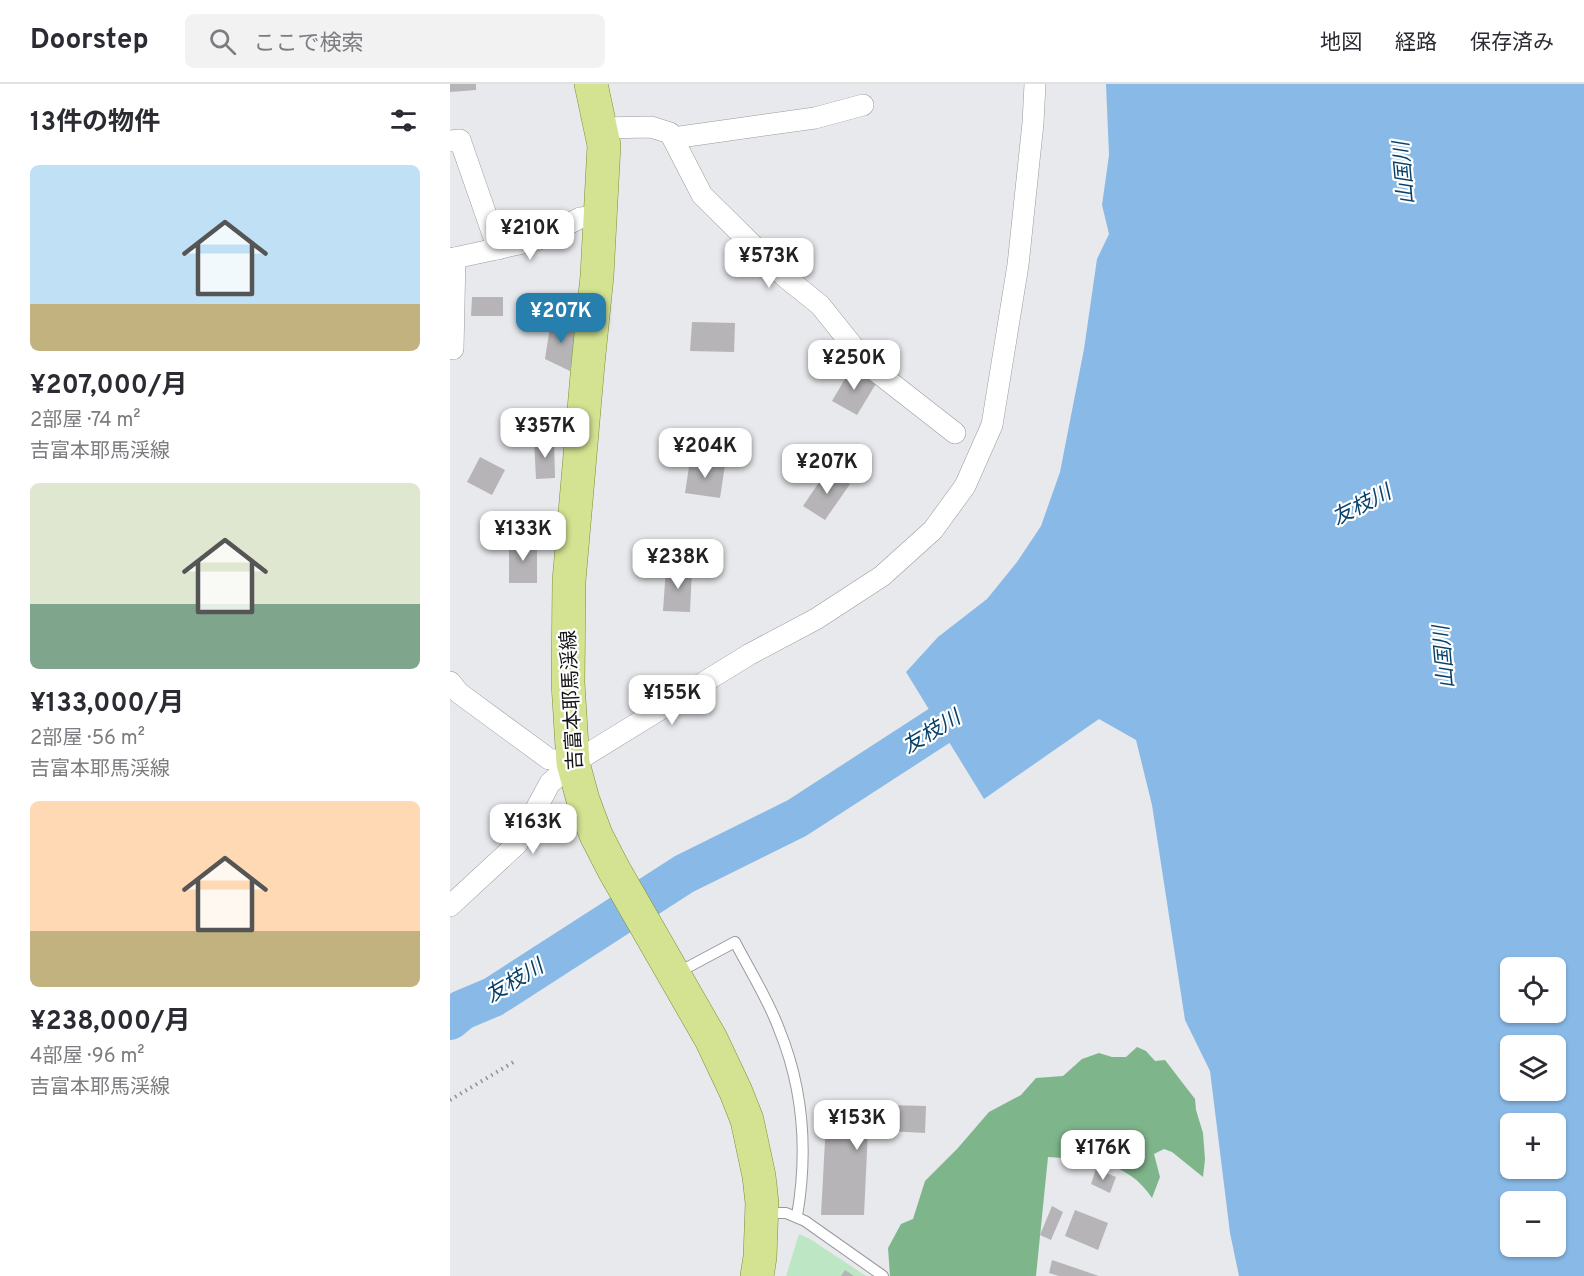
<!DOCTYPE html>
<html lang="ja">
<meta charset="utf-8">
<style>
:root{--surface:#fff;--page:#f2f2f3;--text:#2b2b33;--muted:#7c7c81;--line:#e1e1e2;--accent:#277fae}
body{margin:0;font-family:Overpass,"Noto Sans JP",sans-serif;background:var(--page);color:var(--text);height:100vh;display:flex;flex-direction:column;font-size:22px;white-space:nowrap}
*{box-sizing:border-box;margin:0}
p{font-size:20px;color:var(--muted)}
.icon{flex:none;width:33px;height:33px;fill:none;stroke:currentColor;stroke-width:2;stroke-linecap:round;stroke-linejoin:round}
.map{position:relative;flex:1;overflow:hidden}
.panel{display:flex;flex-direction:column;background:var(--surface);width:450px}
.panel>*{flex:none}
.tools{position:absolute;left:1050px;top:873px;display:grid;gap:12px}
.tools a{display:grid;place-items:center;width:66px;height:66px;border-radius:9px;background:var(--surface);box-shadow:0 2px 4px #0004;font-size:30px}
.price{position:absolute;translate:-50% -51px;padding:0 14px;border-radius:12px;background:#fff;color:#222;font-size:20px;line-height:39px;filter:drop-shadow(0 2px 3px #0008)}
.price::after{content:'';position:absolute;left:50%;top:36px;width:18px;height:14px;margin-left:-9px;background:inherit;clip-path:polygon(0 0,100% 0,50% 100%)}
.price.current{background:var(--accent);color:#fff}
ul{padding:0;list-style:none}
li{display:grid;align-content:center;gap:12px;height:318px;padding:0 30px}
li span{display:grid;place-items:center;height:186px;border-radius:9px;color:#555}
li>.icon{margin-inline-start:auto}
span .icon{width:108px;height:108px;fill:#fffc;stroke-width:1}
li b{font-size:26px}
h2{display:flex;justify-content:space-between;align-items:center;height:72px;padding:0 30px;font-size:26px}
header{display:flex;align-items:center;gap:36px;box-sizing:border-box;height:84px;padding:0 30px;background:var(--surface);border-bottom:2px solid var(--line)}
header strong{font-size:28px}
nav{display:flex;gap:33px;margin-inline-start:auto;font-size:21px}
.search{width:420px;height:54px;background:var(--page);display:flex;align-items:center;gap:15px;box-sizing:border-box;padding:0 21px;border-radius:9px;color:var(--muted);font-size:22px}
main{display:flex;flex:1;min-height:0}
.map>svg:first-child{display:block}
.green{fill:#bde6c5}
.forest{fill:#7fb58b}
.water{fill:#89bae7;fill-rule:evenodd}
.lines{fill:none;stroke-linecap:round;stroke-linejoin:round}
.river{stroke:#89bae7;stroke-width:40}
.building{fill:#b6b4b7}
.lane-casing{stroke:#9a9a9d;stroke-width:12}
.street-casing{stroke:#9a9a9d;stroke-width:22}
.primary-casing{stroke:#7d8e36;stroke-width:34}
.path{stroke:#919294;stroke-width:4;stroke-dasharray:1.5 4.5;stroke-linecap:butt}
.lane{stroke:#fff;stroke-width:10}
.street{stroke:#fff;stroke-width:21}
.primary{stroke:#d3e391;stroke-width:33}
.labels{text-anchor:middle;dominant-baseline:central;stroke-width:4.5;stroke-linejoin:round;paint-order:stroke}
.street-label{font-size:20px;fill:#141415;stroke:#fff}
.water-label{font-size:21px;font-style:italic;fill:#07426b;stroke:#fff}
</style>
<header>
<strong>Doorstep</strong>
<div class="search"><svg class="icon" aria-label="search" viewBox="0 0 24 24"><circle cx="10" cy="10" r="6"/><path d="M15 15l6 6"/></svg>ここで検索</div>
<nav><a>地図</a><a>経路</a><a>保存済み</a></nav>
</header>
<main>
<section class="panel">
<h2>13件の物件<svg class="icon" aria-label="filters" viewBox="0 0 24 24"><path d="M4 7h16M4 17h16"/><circle cx="9" cy="7" r="2"/><circle cx="15" cy="17" r="2"/></svg></h2>
<ul>
<li><span style="background:linear-gradient(#bfe0f5 75%,#c2b280 0)"><svg class="icon" aria-label="home" viewBox="0 0 24 24"><path d="M3 11l9-7 9 7M6 9v11h12V9"/></svg></span><div><b>¥207,000/月</b><p>2部屋 · 74 m²</p><p>吉富本耶馬渓線</p></div></li>
<li><span style="background:linear-gradient(#dfe7d0 65%,#7fa58c 0)"><svg class="icon" aria-label="home" viewBox="0 0 24 24"><path d="M3 11l9-7 9 7M6 9v11h12V9"/></svg></span><div><b>¥133,000/月</b><p>2部屋 · 56 m²</p><p>吉富本耶馬渓線</p></div></li>
<li><span style="background:linear-gradient(#ffd9b3 70%,#c2b280 0)"><svg class="icon" aria-label="home" viewBox="0 0 24 24"><path d="M3 11l9-7 9 7M6 9v11h12V9"/></svg></span><div><b>¥238,000/月</b><p>4部屋 · 96 m²</p><p>吉富本耶馬渓線</p></div></li>
</ul>
</section>
<div class="map">
<svg width="1134" height="1192" viewBox="0 0 1134 1192">
<rect width="100%" height="100%" fill="#e8e9ec"/>
<polygon class="green" points="349,1150 360,1155 416,1192 336,1192"/>
<path class="forest" d="M687,963L696,967L705,977L715,976L745,1015L746,1026L753,1049L755,1075L753,1093L722,1068L714,1065L704,1070L710,1093L702,1114C677,1076 640,1076 598,1073L586,1192H440L438,1164L451,1140L463,1135L475,1097L507,1065L539,1028L571,1011L586,994L613,992L632,975L649,969L662,973H676Z"/>
<path class="water" d="M656,0H1134V1192H789L780,1149L760,987L735,936L702,721L686,656L649,635L534,715L456,588L488,553L537,515L567,478L591,442L610,388L634,265L647,175L659,150L652,121L659,71ZM1060,884H1106V928H1060ZM1060,962H1106V1006H1060ZM1060,1040H1106V1084H1060ZM1060,1118H1106V1162H1060Z"/>
<g class="lines">
<polyline class="river" points="0,936 12,926 43,913 234,790 347,734 492,640 537,617"/>
</g>
<g class="building">
<polygon points="0,0 26,0 26,6 0,8"/>
<polygon points="22,213 53,213 53,232 21,232"/>
<polygon points="101,236 127,240 120,287 95,275"/>
<polygon points="242,238 285,239 284,268 240,267"/>
<polygon points="402,283 427,298 407,331 382,317"/>
<polygon points="104,355 105,394 86,395 84,356"/>
<polygon points="30,373 55,386 42,411 17,398"/>
<polygon points="240,376 275,381 270,414 235,409"/>
<polygon points="378,385 400,400 375,436 353,422"/>
<rect x="59" y="458" width="28" height="41"/>
<polygon points="216,484 242,485 240,528 213,527"/>
<polygon points="377,1019 421,1020 420,1036 438,1037 438,1021 476,1022 475,1049 418,1046 414,1131 371,1131"/>
<polygon points="646,1085 666,1093 660,1109 641,1100"/>
<polygon points="602,1122 613,1128 601,1156 590,1151"/>
<polygon points="625,1126 658,1139 648,1166 615,1152"/>
<polygon points="602,1176 649,1192 609,1192 599,1189"/>
<polygon points="395,1186 404,1192 391,1192"/>
</g>
<g class="lines">
<g class="lane-casing">
<g id="lane">
<path d="M227,889L285,858C300,887 318,915 329,945C354,1006 358,1068 347,1132"/>
<polyline points="315,1129 336,1129 355,1137 433,1192"/>
</g>
</g>
<g class="street-casing">
<g id="street">
<polyline points="151,44 201,43 220,49 252,111 335,193 370,221 418,281 505,349"/>
<polyline points="223,54 365,34 413,21"/>
<polyline points="0,57 10,56 48,165"/>
<polyline points="0,175 87,156 130,134 150,132"/>
<polyline points="3,265 5,174"/>
<polyline points="0,598 9,609 99,675 123,679"/>
<polyline points="0,822 67,760 100,699 123,679 300,570 366,535 432,492 483,446 515,402 542,341 568,181 583,39 585,0"/>
</g>
</g>
<g class="primary-casing">
<polyline id="primary" points="141,0 154,61 147,192 138,280 119,497 118,599 123,679 133,716 146,751 164,786 261,955 286,1008 297,1036 309,1092 312,1119 310,1173 307,1192"/>
</g>
<polyline class="path" points="0,1016 67,976"/>
<use href="#lane" class="lane"/>
<use href="#street" class="street"/>
<use href="#primary" class="primary"/>
</g>
<g class="labels">
<g class="street-label">
<text transform="translate(123 616) rotate(-93)">吉富本耶馬渓線</text>
</g>
<g class="water-label">
<text transform="translate(955 89) rotate(-95)">山国川</text>
<text transform="translate(912 422) rotate(-27)">友枝川</text>
<text transform="translate(995 573) rotate(-95)">山国川</text>
<text transform="translate(482 649) rotate(-31)">友枝川</text>
<text transform="translate(65 898) rotate(-31)">友枝川</text>
</g>
</g>
</svg>
<div class="tools">
<a><svg class="icon" aria-label="locate" viewBox="0 0 24 24"><circle cx="12" cy="12" r="6"/><path d="M12 2v4M12 18v4M2 12h4M18 12h4"/></svg></a>
<a><svg class="icon" aria-label="layers" viewBox="0 0 24 24"><path d="M12 4l9 5-9 5-9-5zM3 14l9 5 9-5"/></svg></a>
<a>+</a>
<a>−</a>
</div>
<b class="price" style="left:80px;top:177px">¥210K</b>
<b class="price" style="left:319px;top:205px">¥573K</b>
<b class="price current" style="left:111px;top:260px">¥207K</b>
<b class="price" style="left:404px;top:307px">¥250K</b>
<b class="price" style="left:95px;top:375px">¥357K</b>
<b class="price" style="left:255px;top:395px">¥204K</b>
<b class="price" style="left:377px;top:411px">¥207K</b>
<b class="price" style="left:73px;top:478px">¥133K</b>
<b class="price" style="left:228px;top:506px">¥238K</b>
<b class="price" style="left:222px;top:642px">¥155K</b>
<b class="price" style="left:83px;top:771px">¥163K</b>
<b class="price" style="left:407px;top:1067px">¥153K</b>
<b class="price" style="left:653px;top:1097px">¥176K</b>
</div>
</main>
